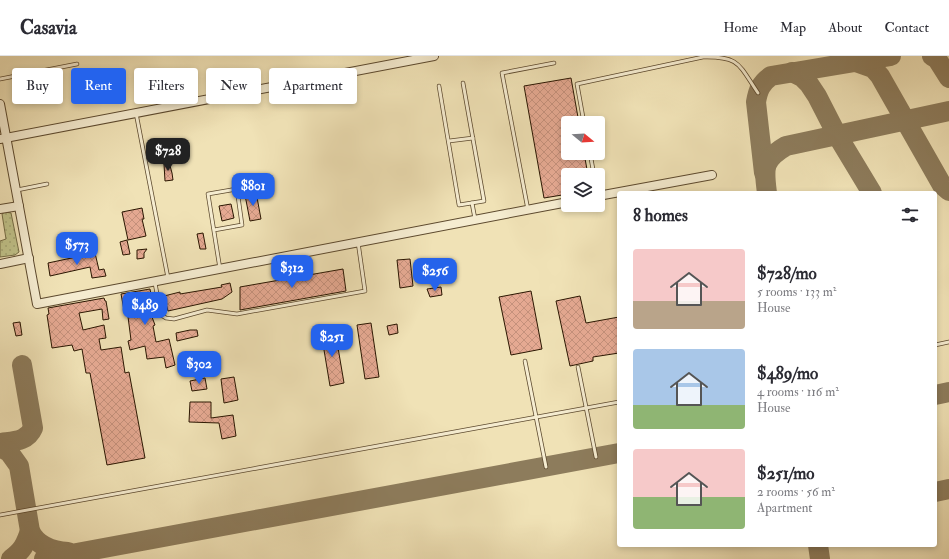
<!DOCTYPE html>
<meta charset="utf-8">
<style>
:root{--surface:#fff;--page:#f7f7f7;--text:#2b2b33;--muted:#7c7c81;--line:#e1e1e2;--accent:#2563eb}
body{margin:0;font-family:"IM FELL Double Pica",serif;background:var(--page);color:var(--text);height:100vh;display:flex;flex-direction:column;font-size:15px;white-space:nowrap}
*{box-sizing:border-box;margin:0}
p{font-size:13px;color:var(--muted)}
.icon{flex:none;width:22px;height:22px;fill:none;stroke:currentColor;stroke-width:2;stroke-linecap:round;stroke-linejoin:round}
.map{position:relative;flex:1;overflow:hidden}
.side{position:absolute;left:617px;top:135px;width:320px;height:356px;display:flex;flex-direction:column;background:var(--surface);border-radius:4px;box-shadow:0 2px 6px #0003}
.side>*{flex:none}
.banner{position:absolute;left:12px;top:12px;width:380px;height:36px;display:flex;gap:8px}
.needle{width:26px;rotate:108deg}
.fabs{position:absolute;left:561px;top:60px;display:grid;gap:8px}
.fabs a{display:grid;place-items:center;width:44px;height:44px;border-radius:4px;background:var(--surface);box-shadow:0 2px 6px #0003;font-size:20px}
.price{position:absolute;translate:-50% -34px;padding:0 9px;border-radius:8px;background:var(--accent);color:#fff;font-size:13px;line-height:26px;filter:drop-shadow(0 1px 2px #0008)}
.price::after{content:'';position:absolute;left:50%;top:24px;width:12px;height:9px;margin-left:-6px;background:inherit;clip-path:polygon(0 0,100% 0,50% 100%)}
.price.active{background:#222;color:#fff}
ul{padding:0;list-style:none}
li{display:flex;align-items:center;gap:12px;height:100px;padding:0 16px}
li span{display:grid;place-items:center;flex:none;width:112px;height:80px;border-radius:4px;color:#555}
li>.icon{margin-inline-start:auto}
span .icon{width:48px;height:48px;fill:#fffc;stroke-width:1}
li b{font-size:17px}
h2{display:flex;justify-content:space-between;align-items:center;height:48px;padding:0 16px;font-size:17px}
.tag{padding:0 14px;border-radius:4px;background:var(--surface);box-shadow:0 2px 6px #0003;font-size:14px;line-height:36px}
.tag.active{background:var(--accent);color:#fff}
header{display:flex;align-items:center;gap:24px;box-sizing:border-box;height:56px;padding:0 20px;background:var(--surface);border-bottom:1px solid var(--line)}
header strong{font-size:19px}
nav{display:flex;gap:22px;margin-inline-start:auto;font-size:14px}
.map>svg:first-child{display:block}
.green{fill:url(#green-dots);stroke:#756c45}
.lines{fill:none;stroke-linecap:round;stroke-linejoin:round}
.taxiway{stroke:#8d7c5c;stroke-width:20}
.building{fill:url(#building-cross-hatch);stroke:#2a1601}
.service-casing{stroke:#5c492e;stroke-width:4.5}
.tertiary-casing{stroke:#5c492e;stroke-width:10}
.service{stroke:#f5ecd0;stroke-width:3}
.tertiary{stroke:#f5ecd0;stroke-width:8}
</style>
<header>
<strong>Casavia</strong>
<nav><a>Home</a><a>Map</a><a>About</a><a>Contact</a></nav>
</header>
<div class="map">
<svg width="949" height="503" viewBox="0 0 949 503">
<defs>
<pattern id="green-dots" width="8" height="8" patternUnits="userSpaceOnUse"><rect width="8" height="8" fill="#c0c289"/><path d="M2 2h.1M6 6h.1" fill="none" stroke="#a5a674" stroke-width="1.8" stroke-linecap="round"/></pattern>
<pattern id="building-cross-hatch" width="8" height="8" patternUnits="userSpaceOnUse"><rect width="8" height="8" fill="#e5a992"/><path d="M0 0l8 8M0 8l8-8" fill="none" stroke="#c5917c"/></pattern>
</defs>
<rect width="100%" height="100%" fill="#f0e2b6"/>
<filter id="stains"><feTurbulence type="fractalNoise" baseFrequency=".005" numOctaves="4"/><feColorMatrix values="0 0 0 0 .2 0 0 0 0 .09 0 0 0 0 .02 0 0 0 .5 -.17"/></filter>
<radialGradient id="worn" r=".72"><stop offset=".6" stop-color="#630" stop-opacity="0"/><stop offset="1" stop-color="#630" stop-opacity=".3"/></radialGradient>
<polygon class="green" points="5,156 11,157 19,196 15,199 0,201 0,185 6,183 2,158"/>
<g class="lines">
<g class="taxiway">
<polyline points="932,0 937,3 949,22"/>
<polyline points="856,6 873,12 880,20 942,129 949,135"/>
<polyline points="792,16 802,21 809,28 817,40 837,79 872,137"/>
<path d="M764,117L756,46C758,34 761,27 771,20L891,0"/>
<path d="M767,137C764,113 762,104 786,90L949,55"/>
<polyline points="935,339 949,336"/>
<path d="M0,387C13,385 27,386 33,372L22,309"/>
<path d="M0,391L9,396L19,410L30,475C37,490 52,495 68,496"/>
<polyline points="935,436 949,433"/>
<polyline points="818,489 820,503"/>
<path d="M11,503C23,494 25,489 30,475"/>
<polyline points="44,503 619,397"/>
</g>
</g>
<g class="building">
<polygon points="571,22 579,67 568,67 568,97 584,97 588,119 568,119 568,138 544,142 524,30"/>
<polygon points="169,106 172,117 173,124 165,125 164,108"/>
<polygon points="256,136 261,163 250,165 245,139"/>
<polygon points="231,148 234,162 222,165 219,150"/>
<polygon points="142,152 144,163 142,163 146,180 128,184 122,156"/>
<polygon points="203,177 206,193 200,193 197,178"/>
<polygon points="127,184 130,198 123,199 120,186"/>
<polygon points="147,193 144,197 144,202 137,203 137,194"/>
<polygon points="95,197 99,214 104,213 106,220 92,222 90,211 50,220 48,207"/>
<polygon points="410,203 413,230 400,232 397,204"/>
<polygon points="343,213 346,235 240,254 240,231"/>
<polygon points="230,227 232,236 222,243 168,255 164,240 180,236 180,238 222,231 221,229"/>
<polygon points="441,231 442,239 430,241 427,233"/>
<polygon points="150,233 155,260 152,261 155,269 153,270 156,286 169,283 175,309 166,312 164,301 147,303 145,290 130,294 128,285 131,284 127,253 124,254 121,238"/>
<polygon points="531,235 542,293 511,299 499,241"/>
<polygon points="580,240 586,267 619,261 619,297 593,301 593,305 570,310 556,245"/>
<polygon points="104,242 105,245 106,245 109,263 103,264 102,253 79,257 83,274 104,269 106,282 99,283 101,294 121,291 125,317 129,316 145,402 107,409 90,317 86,317 82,293 74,295 72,289 52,292 47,259 49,258 48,252"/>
<polygon points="20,266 22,279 16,280 13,267"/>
<polygon points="371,267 379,321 365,323 357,269"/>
<polygon points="397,268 398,277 389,279 387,270"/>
<polygon points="190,274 197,274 198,280 177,285 176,277"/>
<polygon points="335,274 344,327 330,330 321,276"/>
<polygon points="234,321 238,344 224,347 221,323"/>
<polygon points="205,322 207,333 192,335 190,325"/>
<polygon points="190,346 211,346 211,362 233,359 236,380 222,383 219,367 189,366"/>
</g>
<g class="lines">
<g class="service-casing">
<g id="service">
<polyline points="0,23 77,8"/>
<polyline points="439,30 459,149 484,145 463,27"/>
<polyline points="136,57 168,222"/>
<path d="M584,67L577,28L703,1C740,0 739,9 758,37"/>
<polyline points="449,85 473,82"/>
<polyline points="590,97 594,119"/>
<polyline points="17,134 47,128"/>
<polyline points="472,147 475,163"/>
<polyline points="528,154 502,17 554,7"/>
<polyline points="214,174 242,169 237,133 208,138 220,213"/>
<polyline points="155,227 161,259 166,262 174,263 207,254 237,258 365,235 358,186"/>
<polyline points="935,289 949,286"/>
<polyline points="525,305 546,411"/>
<polyline points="578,311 596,401"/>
<polyline points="0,459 619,346"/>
</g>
</g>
<g class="tertiary-casing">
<g id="tertiary">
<polyline points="0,48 37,248 568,146"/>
<polyline points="0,83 434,0"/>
<polyline points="598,140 712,119"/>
<polyline points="0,153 19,150"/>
<polyline points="0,208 29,202"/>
</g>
</g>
<use href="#service" class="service"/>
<use href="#tertiary" class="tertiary"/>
</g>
<rect width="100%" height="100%" filter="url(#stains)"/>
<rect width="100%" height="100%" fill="url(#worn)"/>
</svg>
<div class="fabs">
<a><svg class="needle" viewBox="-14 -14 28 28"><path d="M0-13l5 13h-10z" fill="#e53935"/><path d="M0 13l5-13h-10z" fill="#7c7c81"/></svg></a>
<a><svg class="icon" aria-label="layers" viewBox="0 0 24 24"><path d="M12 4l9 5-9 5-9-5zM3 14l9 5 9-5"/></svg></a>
</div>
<b class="price active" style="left:168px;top:116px">$728</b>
<b class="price" style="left:253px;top:151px">$801</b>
<b class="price" style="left:77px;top:210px">$573</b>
<b class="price" style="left:292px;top:233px">$312</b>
<b class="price" style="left:435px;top:236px">$256</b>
<b class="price" style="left:145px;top:270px">$489</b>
<b class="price" style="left:332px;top:302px">$251</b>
<b class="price" style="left:199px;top:329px">$302</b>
<div class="banner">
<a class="tag">Buy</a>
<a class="tag active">Rent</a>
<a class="tag">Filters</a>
<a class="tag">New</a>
<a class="tag">Apartment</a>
</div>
<section class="side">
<h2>8 homes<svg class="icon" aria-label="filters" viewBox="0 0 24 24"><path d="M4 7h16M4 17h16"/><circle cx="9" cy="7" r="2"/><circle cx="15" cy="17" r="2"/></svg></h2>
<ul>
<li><span style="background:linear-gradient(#f6c9c9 65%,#b9a48a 0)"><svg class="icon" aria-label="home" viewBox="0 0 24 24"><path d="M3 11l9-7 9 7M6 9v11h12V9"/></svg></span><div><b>$728/mo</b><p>5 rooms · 133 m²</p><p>House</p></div></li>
<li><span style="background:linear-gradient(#a9c7e8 70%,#8fb573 0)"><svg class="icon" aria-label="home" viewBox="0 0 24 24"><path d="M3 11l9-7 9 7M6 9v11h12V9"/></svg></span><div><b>$489/mo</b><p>4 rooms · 116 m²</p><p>House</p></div></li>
<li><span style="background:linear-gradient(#f6c9c9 60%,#8fb573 0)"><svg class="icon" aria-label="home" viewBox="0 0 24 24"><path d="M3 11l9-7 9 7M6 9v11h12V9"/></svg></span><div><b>$251/mo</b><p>2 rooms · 56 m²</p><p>Apartment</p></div></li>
</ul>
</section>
</div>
